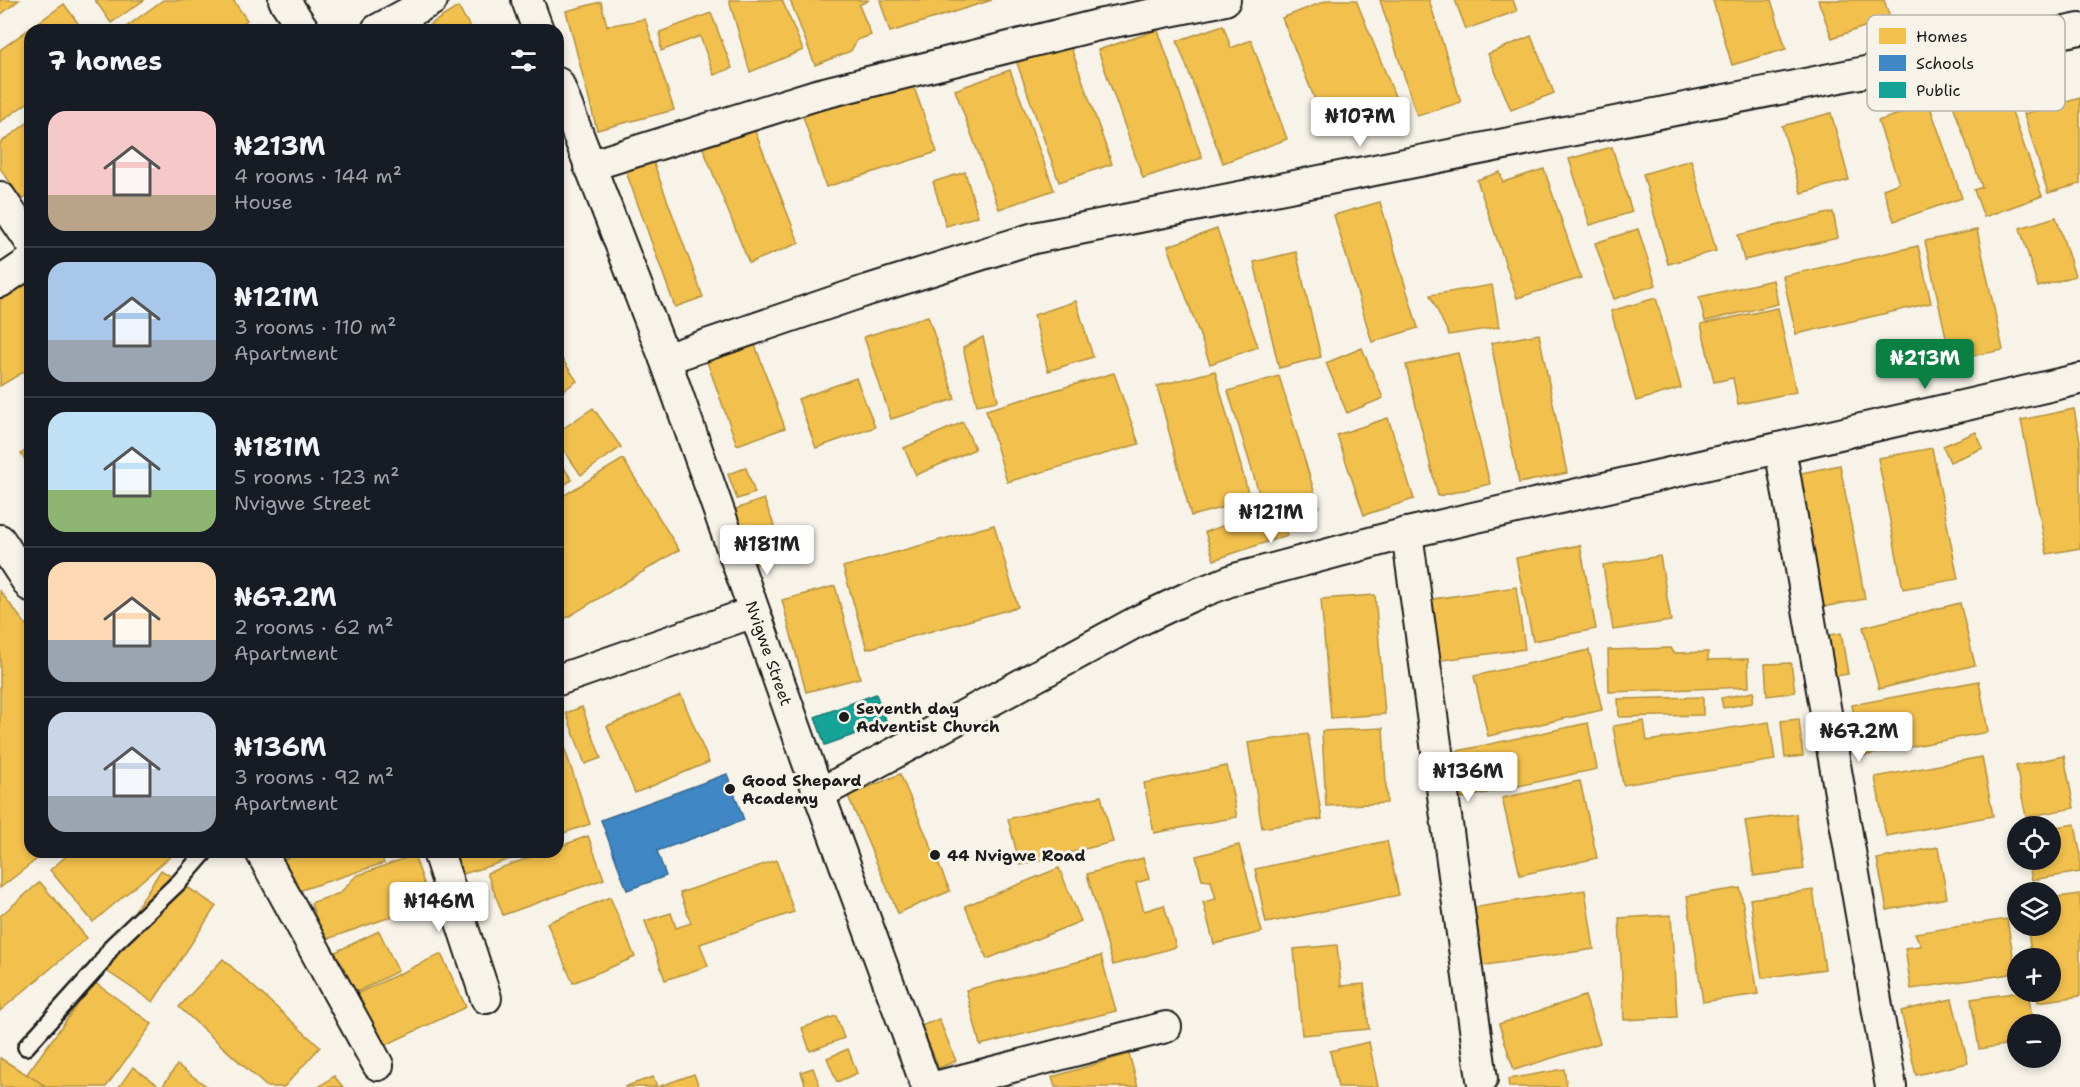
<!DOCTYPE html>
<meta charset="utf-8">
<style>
:root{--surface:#171b24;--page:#20242c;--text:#f1f3f6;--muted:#9ea1a6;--line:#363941;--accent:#0b8043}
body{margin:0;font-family:"Shantell Sans",sans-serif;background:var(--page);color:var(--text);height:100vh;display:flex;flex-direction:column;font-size:22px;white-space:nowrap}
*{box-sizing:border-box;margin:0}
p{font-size:20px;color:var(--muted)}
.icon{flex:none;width:33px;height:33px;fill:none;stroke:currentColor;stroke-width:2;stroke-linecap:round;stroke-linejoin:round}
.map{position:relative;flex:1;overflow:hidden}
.sheet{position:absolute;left:24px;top:24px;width:540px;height:834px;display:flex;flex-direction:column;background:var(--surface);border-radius:18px;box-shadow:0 3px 9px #0003}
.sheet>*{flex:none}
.tools{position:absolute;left:2007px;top:816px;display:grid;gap:12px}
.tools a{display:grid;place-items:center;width:54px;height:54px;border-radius:50%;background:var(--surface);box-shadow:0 3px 9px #0003;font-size:30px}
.price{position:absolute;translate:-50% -51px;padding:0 14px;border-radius:6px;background:#fff;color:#222;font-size:20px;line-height:39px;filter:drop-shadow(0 2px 3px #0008)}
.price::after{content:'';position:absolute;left:50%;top:36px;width:18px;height:14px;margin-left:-9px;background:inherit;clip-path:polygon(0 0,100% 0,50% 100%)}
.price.on{background:var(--accent);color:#fff}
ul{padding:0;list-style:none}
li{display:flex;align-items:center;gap:18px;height:150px;padding:0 24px}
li+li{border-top:2px solid var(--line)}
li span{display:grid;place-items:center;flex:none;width:168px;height:120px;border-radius:18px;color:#555}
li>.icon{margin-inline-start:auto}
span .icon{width:72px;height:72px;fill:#fffc;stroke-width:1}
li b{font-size:26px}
h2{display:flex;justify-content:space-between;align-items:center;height:72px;padding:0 24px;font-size:26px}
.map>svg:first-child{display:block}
.homes{fill:#f2c14e;stroke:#b2903f;stroke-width:1.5}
.schools{fill:#3f88c5;stroke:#346892;stroke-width:1.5}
.public{fill:#17a398;stroke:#187a73;stroke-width:1.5}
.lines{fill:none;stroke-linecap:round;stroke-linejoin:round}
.lane-casing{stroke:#1c1c1c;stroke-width:20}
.street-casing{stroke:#1c1c1c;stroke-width:34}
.lane{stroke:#f7f3e8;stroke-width:15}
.street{stroke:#f7f3e8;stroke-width:30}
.poi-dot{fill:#1c1c1c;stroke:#f7f3e8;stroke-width:2}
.labels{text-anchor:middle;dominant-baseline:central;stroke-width:6;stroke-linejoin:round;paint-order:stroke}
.street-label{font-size:16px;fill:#1c1c1c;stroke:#f7f3e8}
.poi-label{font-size:16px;font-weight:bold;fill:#1c1c1c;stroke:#f7f3e8;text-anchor:start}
.key{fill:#f7f3e8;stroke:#b5b2ab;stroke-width:1.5}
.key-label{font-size:16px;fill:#1c1c1c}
</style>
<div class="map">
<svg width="2080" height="1087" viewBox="0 0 2080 1087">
<rect width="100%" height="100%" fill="#f7f3e8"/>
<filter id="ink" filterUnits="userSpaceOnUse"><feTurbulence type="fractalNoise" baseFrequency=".0167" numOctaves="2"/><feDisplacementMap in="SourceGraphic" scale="12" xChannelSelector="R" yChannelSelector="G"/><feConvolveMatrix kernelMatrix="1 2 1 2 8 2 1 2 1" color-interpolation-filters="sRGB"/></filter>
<g filter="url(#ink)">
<g class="homes">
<polygon points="0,0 19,0 0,15"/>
<polygon points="95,0 144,0 111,23"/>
<polygon points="163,0 233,0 247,20 234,30 122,30"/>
<polygon points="729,0 782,0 803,50 750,72"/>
<polygon points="790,0 869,0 859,5 871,35 857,40 851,51 815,65"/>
<polygon points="880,0 992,0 890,32"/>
<polygon points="1328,0 1356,0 1399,106 1329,134 1282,18"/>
<polygon points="1380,0 1429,0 1461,102 1417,116"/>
<polygon points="1455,0 1513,0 1517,11 1466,29"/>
<polygon points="1716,0 1771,0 1786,49 1732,65 1713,1"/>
<polygon points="1818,0 1884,0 1890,18 1832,38"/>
<polygon points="601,2 607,26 645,19 674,110 597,130 566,11"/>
<polygon points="64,4 83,30 30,30 30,101 0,122 0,50"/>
<polygon points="458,7 472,30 421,30"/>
<polygon points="711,13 732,68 714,75 700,36 661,51 660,32"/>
<polygon points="1223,25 1231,48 1251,40 1287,139 1223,163 1177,41"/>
<polygon points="1158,30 1202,158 1143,178 1098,50"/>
<polygon points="1531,36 1554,93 1511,110 1488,54"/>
<polygon points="1070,45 1112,164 1059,182 1017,63"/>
<polygon points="1010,70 1054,190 999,209 955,90"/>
<polygon points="1974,78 1977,86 2000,78 2042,196 1984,217 1974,190 1982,187 1947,88"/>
<polygon points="911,79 937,152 826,187 801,110"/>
<polygon points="2080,98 2080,184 2048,193 2024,114"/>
<polygon points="1929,104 1962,198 1894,221 1883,189 1899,183 1878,121"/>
<polygon points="1831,113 1849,180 1801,193 1782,126"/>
<polygon points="30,121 30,194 22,200 0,168 0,143"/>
<polygon points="751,121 799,243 749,263 700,141"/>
<polygon points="1612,147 1632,212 1590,225 1569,159"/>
<polygon points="651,156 703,297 675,307 624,166"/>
<polygon points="1691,160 1716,251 1668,264 1643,174"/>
<polygon points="1544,169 1581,278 1517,298 1477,180 1500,172 1503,182"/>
<polygon points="965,172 978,216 946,226 933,182"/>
<polygon points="1380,202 1418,328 1372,342 1334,215"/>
<polygon points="1833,212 1838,238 1744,260 1738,235"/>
<polygon points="2056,217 2075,276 2038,287 2020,228"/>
<polygon points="1217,229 1258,347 1210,364 1168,246"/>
<polygon points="1638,229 1656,285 1614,299 1595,243"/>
<polygon points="1977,230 2003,350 1951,360 1925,241"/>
<polygon points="1918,246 1931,303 1796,334 1783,276"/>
<polygon points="1296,252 1321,357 1279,368 1254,262"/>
<polygon points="1773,280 1778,304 1705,321 1699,297"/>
<polygon points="24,281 30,290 30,368 0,386 0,295"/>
<polygon points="1492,285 1499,327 1449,335 1430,295"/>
<polygon points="1656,298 1681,388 1636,401 1611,311"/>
<polygon points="1076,301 1093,357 1048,371 1034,315"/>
<polygon points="1778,308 1796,392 1738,404 1733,378 1714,382 1701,324"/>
<polygon points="928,316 955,399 891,419 864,337"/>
<polygon points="1539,334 1567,473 1519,483 1491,343"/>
<polygon points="983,337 998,401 977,405 963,348"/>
<polygon points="754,342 785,428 737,445 706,359"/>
<polygon points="1362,348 1383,398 1347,413 1326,363"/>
<polygon points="558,353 577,381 558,394"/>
<polygon points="1458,353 1490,484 1438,496 1406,365"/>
<polygon points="1215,371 1250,500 1191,516 1157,386"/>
<polygon points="1114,373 1139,444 1007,482 986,410"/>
<polygon points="1279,376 1319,507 1287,516 1284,507 1265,513 1228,391"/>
<polygon points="856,378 875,427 816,448 798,399"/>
<polygon points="593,408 621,447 581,475 558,442 558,432"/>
<polygon points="2074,409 2080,441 2080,548 2047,554 2021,420"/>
<polygon points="1388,418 1414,499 1364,515 1337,435"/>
<polygon points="963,422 975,449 916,475 904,448"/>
<polygon points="1976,432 1983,448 1950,462 1943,446"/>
<polygon points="30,447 30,466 21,454"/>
<polygon points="1932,448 1958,579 1903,589 1878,458"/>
<polygon points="558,459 572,480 558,489"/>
<polygon points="623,459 679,550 558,623 558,499"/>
<polygon points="1840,465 1865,599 1817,608 1792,475"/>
<polygon points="746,468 755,493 737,499 728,474"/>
<polygon points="764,499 785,554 754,565 733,510"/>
<polygon points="1261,513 1266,528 1282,522 1287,535 1214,560 1205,532"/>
<polygon points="994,525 1018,607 867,649 843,567"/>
<polygon points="1580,545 1596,629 1533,641 1516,558"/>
<polygon points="1660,556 1671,621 1613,630 1603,565"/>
<polygon points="835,586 860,678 806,692 782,600"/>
<polygon points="1516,587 1525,649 1435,661 1426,600"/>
<polygon points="0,591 30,630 30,852 46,852 0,888"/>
<polygon points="1375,595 1385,714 1331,718 1321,599"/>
<polygon points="1960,603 1975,665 1879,689 1863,627"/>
<polygon points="1841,633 1848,674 1825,678 1818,637"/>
<polygon points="1671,648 1674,653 1708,652 1708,660 1748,659 1749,687 1609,692 1608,650"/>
<polygon points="1589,650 1602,710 1488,736 1474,676"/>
<polygon points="1791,663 1795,692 1767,696 1765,664"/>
<polygon points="1979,681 1988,732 1862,756 1852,705"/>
<polygon points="1754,692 1752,703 1723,708 1721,698"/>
<polygon points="681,695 709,762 635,793 607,726"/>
<polygon points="1703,697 1703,715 1619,717 1618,699"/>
<polygon points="582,707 601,758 585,764 566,713"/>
<polygon points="1799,719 1803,756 1785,758 1781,721"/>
<polygon points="1644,721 1647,741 1769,722 1775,760 1623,785 1613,726"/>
<polygon points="1588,723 1597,769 1458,799 1448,753"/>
<polygon points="1383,728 1387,803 1326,806 1322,731"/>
<polygon points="1308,734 1322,819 1262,828 1248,743"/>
<polygon points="560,735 590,824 558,835 558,736"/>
<polygon points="2064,756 2074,808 2026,817 2016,766"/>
<polygon points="1982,757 1993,816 1886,836 1875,777"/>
<polygon points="1227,766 1237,817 1154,833 1144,783"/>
<polygon points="900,774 950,891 898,913 848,796"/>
<polygon points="1580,781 1597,858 1520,875 1502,798"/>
<polygon points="1101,796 1113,842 1020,865 1008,819"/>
<polygon points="1796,814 1804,869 1754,876 1745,821"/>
<polygon points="2075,824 2080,852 2080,872 2032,880 2028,860 2050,860 2050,828"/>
<polygon points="588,836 604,879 503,915 487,873 544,852 558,852 558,847"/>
<polygon points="1387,841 1399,895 1266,923 1255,869"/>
<polygon points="1239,845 1262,932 1214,944 1203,902 1216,899 1211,881 1202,880 1196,856"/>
<polygon points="1938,847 1947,898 1887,910 1877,859"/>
<polygon points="71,852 167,852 171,856 93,922 50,870"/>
<polygon points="306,852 380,852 384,863 292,893 281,860"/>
<polygon points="453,852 512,852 514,858 460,875"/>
<polygon points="414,855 431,903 324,940 311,903 340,893 356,876"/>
<polygon points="1143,858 1149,879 1136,883 1144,911 1164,905 1176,947 1113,965 1087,874"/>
<polygon points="776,860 794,912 700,944 708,966 665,980 645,921 671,913 676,928 691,923 680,893"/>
<polygon points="1059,868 1081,921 987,959 965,906"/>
<polygon points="161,870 216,906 153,1002 99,966"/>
<polygon points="40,882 87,938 0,1011 0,916"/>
<polygon points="1740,888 1758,994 1703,1002 1687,896"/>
<polygon points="1585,890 1594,949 1480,966 1471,908"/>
<polygon points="1813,890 1825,969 1762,978 1750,899"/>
<polygon points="2080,894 2080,996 2038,1002 2036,992 2050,992 2050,958 2032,958 2027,926 2050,926 2050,898"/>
<polygon points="610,897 635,957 573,983 547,923"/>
<polygon points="1671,915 1677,1017 1624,1020 1619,918"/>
<polygon points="2007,919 2016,973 1911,989 1905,948 1921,946 1915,933"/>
<polygon points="379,931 398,971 351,995 331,954"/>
<polygon points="1337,945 1341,986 1364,984 1369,1029 1302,1035 1294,949"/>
<polygon points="441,954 466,1007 377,1049 352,996"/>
<polygon points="1101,956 1116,1011 980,1045 966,990"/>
<polygon points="223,959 320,1047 284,1087 267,1087 179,1007"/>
<polygon points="94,982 152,1024 106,1087 46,1087 24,1078"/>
<polygon points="2021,992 2028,992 2033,1024 2018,1024 2018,1043 1979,1049 1971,999"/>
<polygon points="1585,996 1600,1043 1514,1070 1499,1024"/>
<polygon points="1952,999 1968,1063 1916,1075 1901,1011"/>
<polygon points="836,1016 844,1038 810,1051 802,1028"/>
<polygon points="939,1019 956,1061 939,1068 921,1026"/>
<polygon points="1369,1042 1378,1087 1338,1087 1330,1051"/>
<polygon points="848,1049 857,1073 837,1082 827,1058"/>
<polygon points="1129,1054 1138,1087 1055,1087 1052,1077"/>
<polygon points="0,1058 44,1085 43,1087 0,1087"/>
<polygon points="177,1065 208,1087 162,1087"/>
<polygon points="133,1067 161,1087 119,1087"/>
<polygon points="813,1068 820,1087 806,1087 801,1072"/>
<polygon points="1564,1069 1567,1087 1509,1087 1508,1079"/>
<polygon points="694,1074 699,1087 658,1087"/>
<polygon points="334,1076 343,1087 319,1087"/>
<polygon points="653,1077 657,1087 624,1087"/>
</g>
<polygon class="schools" points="727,774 744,820 657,851 666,876 627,890 601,820"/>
<polygon class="public" points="876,694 887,723 825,745 815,717"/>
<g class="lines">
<g class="lane-casing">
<polyline id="lane" points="26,1047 99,966 113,945 180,881 205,852"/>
</g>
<g class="street-casing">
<g id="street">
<polyline points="284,0 304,30"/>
<polyline points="527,0 538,30"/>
<polyline points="377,30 432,0"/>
<path id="s1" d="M558,83L665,359L819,794L927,1087"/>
<polyline points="589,166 816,95 1098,25 1225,0"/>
<polyline points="0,197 30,241"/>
<polyline points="0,282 30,262"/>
<polyline points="665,359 868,290 1034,238 2080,29"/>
<polyline points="1780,448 1891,1087"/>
<polyline points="1407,533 1482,1079"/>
<polyline points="0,540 30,586"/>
<polyline points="558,680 754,612"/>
<polyline points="819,794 1138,621 1189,597 1235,579 1407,533 2080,379"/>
<polyline points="261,852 378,1065"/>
<polyline points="438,852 486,998"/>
<polyline points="935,1087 1166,1027"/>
</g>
</g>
<use href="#lane" class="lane"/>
<use href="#street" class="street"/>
</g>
</g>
<g class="poi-dot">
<circle cx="844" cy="717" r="6"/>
<circle cx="730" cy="789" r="6"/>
<circle cx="935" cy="855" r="6"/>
</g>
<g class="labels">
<g class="street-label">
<text stroke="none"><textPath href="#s1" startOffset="608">Nvigwe Street</textPath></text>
</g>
<g class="poi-label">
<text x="856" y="708">Seventh day<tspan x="856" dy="18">Adventist Church</tspan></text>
<text x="742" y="780">Good Shepard<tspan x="742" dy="18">Academy</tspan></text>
<text x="947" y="855">44 Nvigwe Road</text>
</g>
</g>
<rect x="1867" y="15" width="198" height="96" rx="9" class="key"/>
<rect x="1879" y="28" width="27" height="16" fill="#f2c14e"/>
<rect x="1879" y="55" width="27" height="16" fill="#3f88c5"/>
<rect x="1879" y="82" width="27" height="16" fill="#17a398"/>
<g class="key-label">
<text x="1916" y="42">Homes</text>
<text x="1916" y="69">Schools</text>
<text x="1916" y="96">Public</text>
</g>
</svg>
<div class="tools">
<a><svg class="icon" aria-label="locate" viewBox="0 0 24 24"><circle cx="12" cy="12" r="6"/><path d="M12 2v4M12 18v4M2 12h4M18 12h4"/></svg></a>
<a><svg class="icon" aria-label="layers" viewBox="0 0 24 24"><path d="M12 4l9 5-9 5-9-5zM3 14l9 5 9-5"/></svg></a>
<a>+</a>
<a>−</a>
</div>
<b class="price" style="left:1360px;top:148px">₦107M</b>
<b class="price on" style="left:1925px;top:390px">₦213M</b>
<b class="price" style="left:1271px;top:544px">₦121M</b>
<b class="price" style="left:767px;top:576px">₦181M</b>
<b class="price" style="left:1859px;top:763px">₦67.2M</b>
<b class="price" style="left:1468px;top:803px">₦136M</b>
<b class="price" style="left:439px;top:933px">₦146M</b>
<section class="sheet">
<h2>7 homes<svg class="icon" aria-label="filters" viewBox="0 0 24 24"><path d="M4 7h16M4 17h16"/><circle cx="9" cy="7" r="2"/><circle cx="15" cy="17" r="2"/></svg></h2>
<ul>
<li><span style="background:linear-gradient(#f6c9c9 70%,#b9a48a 0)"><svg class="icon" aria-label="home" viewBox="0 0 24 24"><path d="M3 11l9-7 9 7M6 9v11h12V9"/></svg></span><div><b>₦213M</b><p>4 rooms · 144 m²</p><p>House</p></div></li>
<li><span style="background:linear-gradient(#a9c7e8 65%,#9aa5b1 0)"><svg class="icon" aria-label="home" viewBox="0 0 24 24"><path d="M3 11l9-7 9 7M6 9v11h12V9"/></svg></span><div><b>₦121M</b><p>3 rooms · 110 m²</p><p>Apartment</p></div></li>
<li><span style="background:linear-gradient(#bfe0f5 65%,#8fb573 0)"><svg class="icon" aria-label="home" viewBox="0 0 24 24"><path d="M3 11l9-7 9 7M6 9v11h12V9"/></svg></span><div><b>₦181M</b><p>5 rooms · 123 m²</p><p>Nvigwe Street</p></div></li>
<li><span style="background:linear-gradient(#ffd9b3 65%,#9aa5b1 0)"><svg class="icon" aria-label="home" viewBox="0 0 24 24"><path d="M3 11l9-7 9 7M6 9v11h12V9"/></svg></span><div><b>₦67.2M</b><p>2 rooms · 62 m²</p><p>Apartment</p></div></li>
<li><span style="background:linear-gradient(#c9d6e8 70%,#9aa5b1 0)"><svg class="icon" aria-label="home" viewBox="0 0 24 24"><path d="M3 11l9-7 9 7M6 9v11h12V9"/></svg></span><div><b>₦136M</b><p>3 rooms · 92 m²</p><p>Apartment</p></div></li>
</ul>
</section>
</div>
